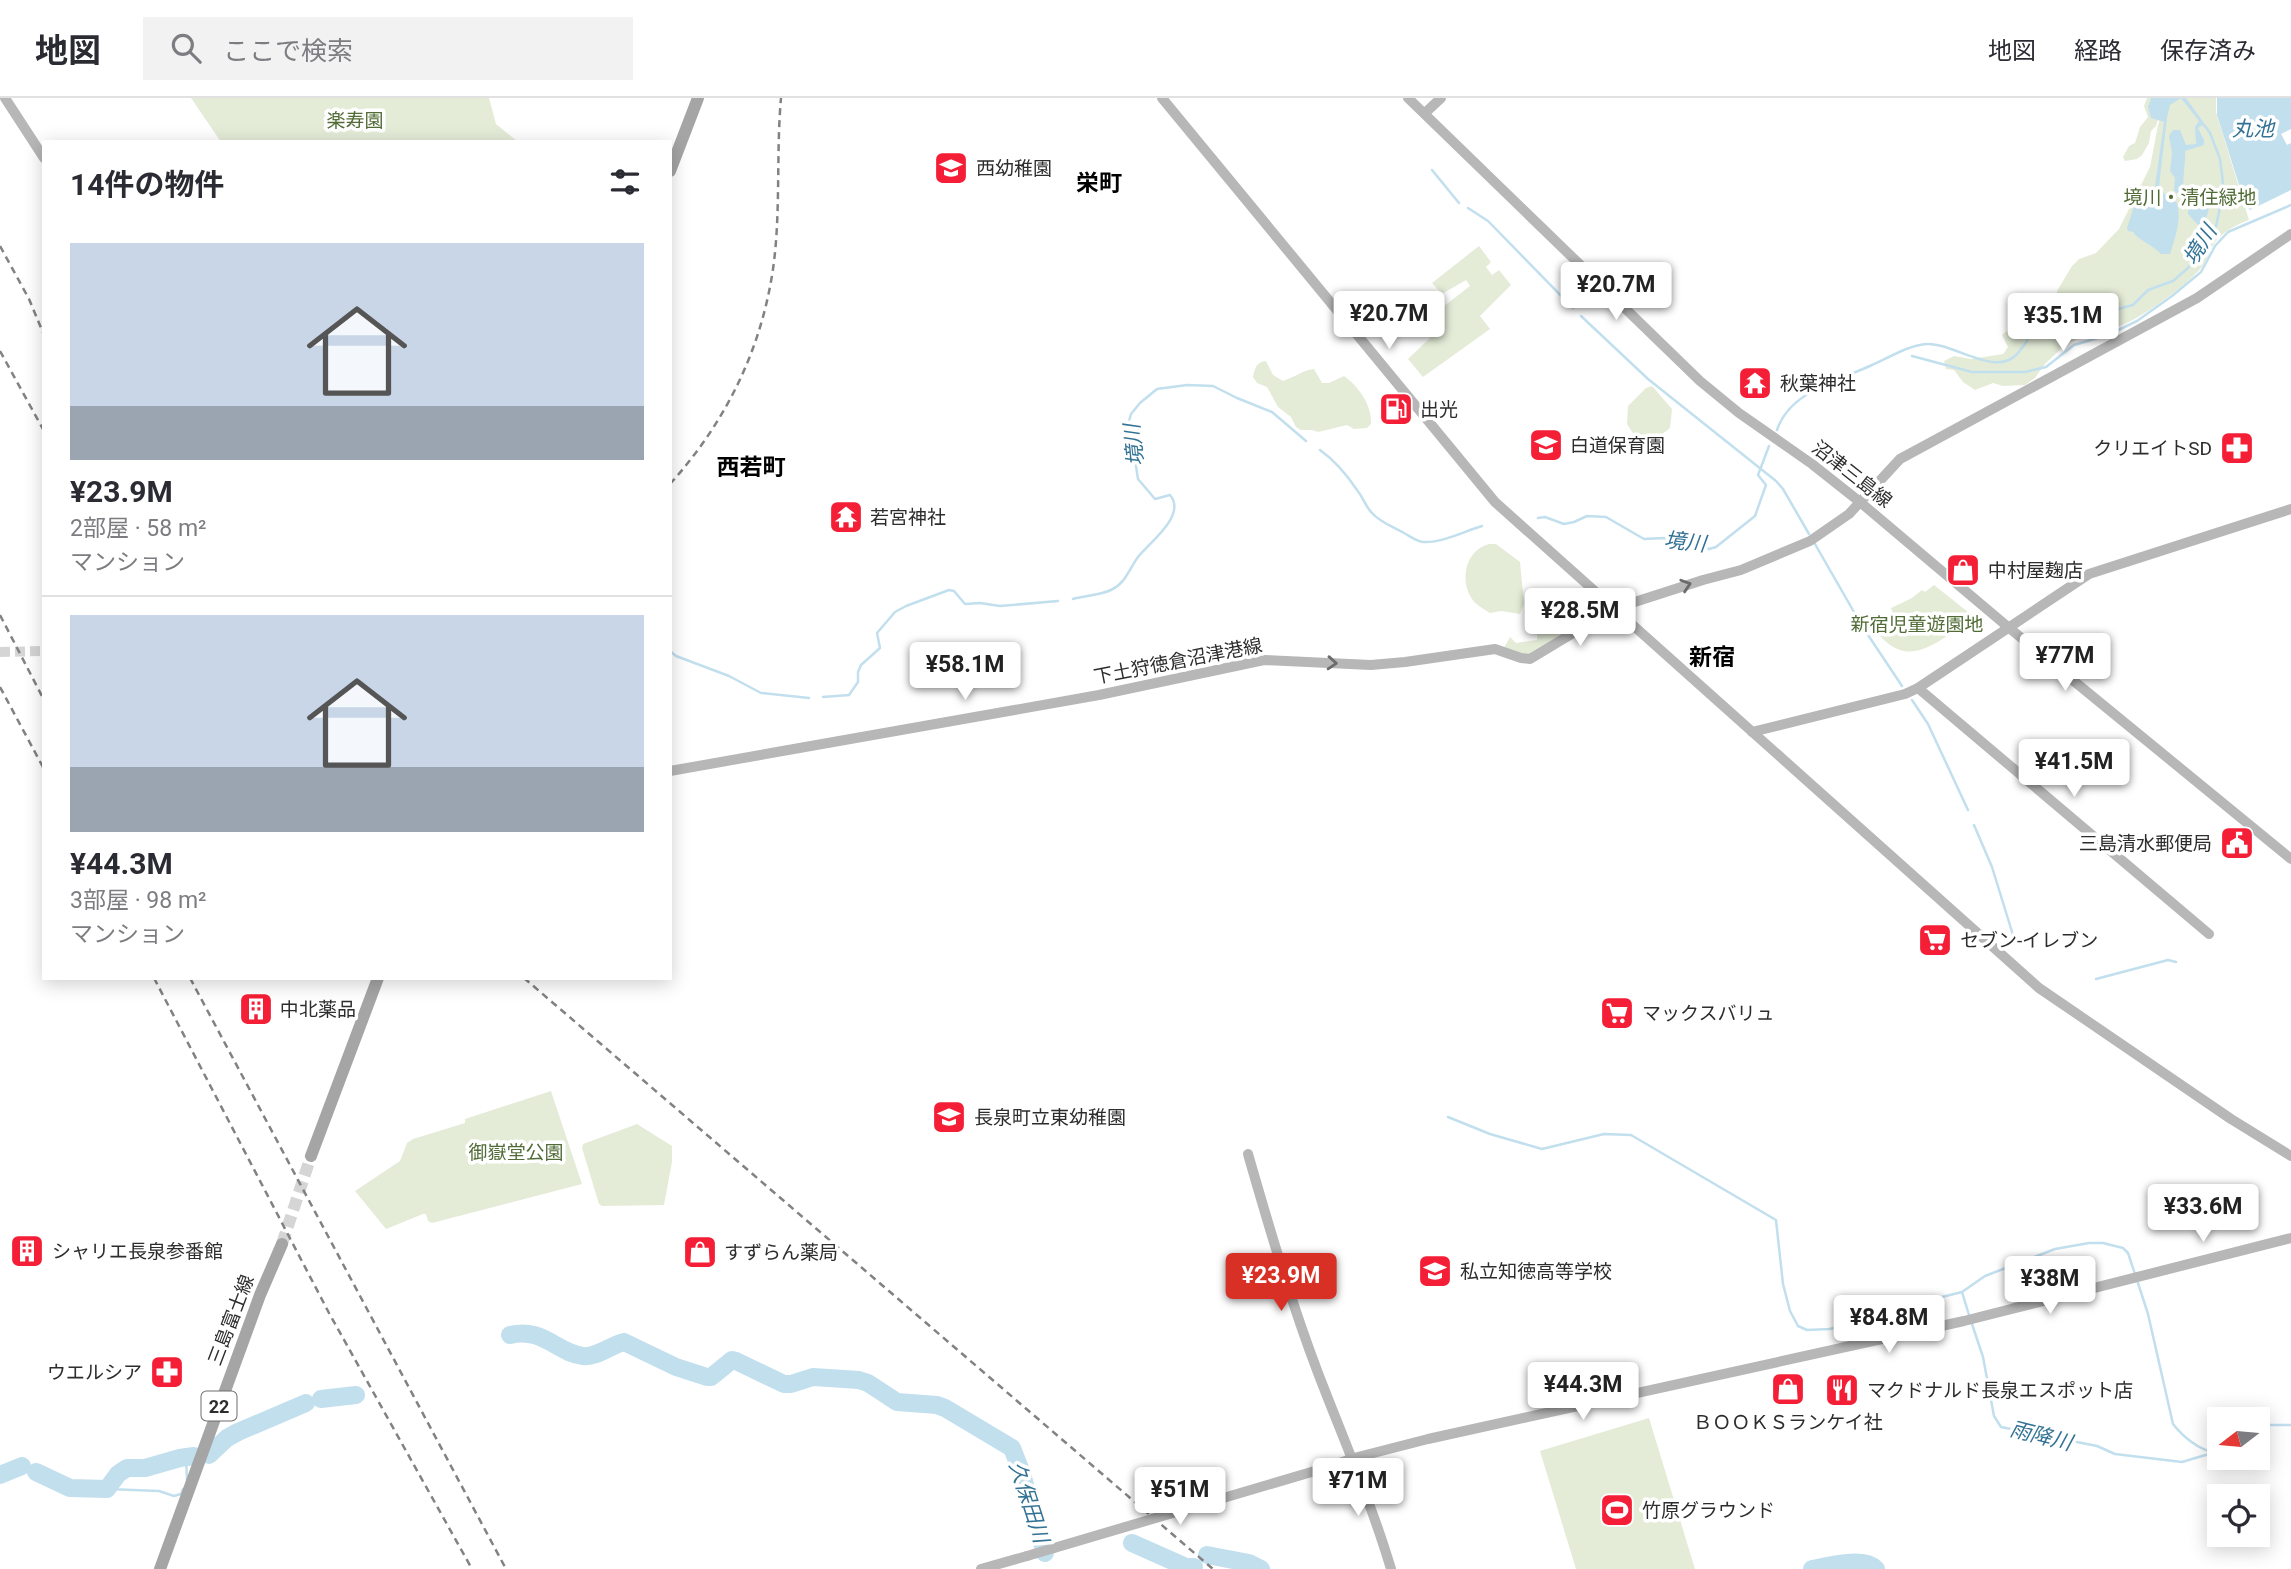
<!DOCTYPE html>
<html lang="ja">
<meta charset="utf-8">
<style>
:root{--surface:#fff;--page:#f2f2f3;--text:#2b2b33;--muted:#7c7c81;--line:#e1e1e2;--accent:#d93025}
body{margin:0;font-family:Roboto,"Noto Sans JP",sans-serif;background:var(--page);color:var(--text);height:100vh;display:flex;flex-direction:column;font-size:26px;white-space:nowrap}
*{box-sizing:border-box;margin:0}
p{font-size:23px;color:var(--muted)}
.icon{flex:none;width:38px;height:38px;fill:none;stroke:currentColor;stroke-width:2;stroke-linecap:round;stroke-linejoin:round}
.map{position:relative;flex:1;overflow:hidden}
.details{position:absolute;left:42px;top:42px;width:630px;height:840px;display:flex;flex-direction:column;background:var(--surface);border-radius:0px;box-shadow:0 4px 18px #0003}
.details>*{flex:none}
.needle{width:46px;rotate:254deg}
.tools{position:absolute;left:2207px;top:1309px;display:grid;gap:14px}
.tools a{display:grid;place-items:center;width:63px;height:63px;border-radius:0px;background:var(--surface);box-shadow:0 4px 18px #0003;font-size:35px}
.price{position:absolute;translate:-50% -60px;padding:0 16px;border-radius:7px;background:#fff;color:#222;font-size:23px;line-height:46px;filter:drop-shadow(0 2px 4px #0008)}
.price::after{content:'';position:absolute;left:50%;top:42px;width:21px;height:16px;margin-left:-10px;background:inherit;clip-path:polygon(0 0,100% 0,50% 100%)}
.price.active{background:var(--accent);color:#fff}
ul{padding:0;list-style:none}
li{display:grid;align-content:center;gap:14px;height:371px;padding:0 28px}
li+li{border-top:2px solid var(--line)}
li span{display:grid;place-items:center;height:217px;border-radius:0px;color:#555}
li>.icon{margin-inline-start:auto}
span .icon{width:126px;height:126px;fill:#fffc;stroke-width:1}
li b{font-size:30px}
h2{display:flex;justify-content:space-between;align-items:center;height:84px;padding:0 28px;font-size:30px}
header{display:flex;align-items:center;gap:42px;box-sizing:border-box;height:98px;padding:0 35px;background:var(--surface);border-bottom:2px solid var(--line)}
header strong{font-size:33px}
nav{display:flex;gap:38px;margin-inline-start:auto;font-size:24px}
.search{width:490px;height:63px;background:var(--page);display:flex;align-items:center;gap:18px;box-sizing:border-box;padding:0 24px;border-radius:0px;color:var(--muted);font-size:26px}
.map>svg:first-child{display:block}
.green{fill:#e4ecd8}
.water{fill:#c2dfee}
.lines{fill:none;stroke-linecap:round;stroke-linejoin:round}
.stream{stroke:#c2dfee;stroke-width:2.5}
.river{stroke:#c2dfee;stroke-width:18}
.secondary-tunnel{stroke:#d5d5d5;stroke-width:10;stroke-dasharray:10 5;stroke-linecap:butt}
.primary-tunnel{stroke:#d5d5d5;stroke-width:12;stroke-dasharray:12 6;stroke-linecap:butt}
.secondary{stroke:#b7b7b7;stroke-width:10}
.primary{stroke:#a5a5a5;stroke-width:12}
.rail{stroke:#828282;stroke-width:2.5;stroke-dasharray:7 5;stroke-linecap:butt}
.secondary-bridge{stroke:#b7b7b7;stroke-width:10}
.oneway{stroke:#6b6b6b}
.labels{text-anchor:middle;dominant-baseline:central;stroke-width:7;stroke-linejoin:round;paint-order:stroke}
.shield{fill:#fff;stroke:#6c6c6c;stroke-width:2}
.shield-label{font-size:18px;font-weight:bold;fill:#2d2d2d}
.park-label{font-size:19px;fill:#516c36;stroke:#fff}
.poi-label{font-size:19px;fill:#2d2d2d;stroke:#fff;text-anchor:start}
.street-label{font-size:19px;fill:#2d2d2d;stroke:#fff}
.water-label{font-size:21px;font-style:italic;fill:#347395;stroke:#fff}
.quarter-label{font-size:23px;font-weight:bold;fill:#000;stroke:#fff}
</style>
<header>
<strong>地図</strong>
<div class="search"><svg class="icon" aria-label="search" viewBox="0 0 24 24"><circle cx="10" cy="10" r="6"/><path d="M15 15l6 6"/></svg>ここで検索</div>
<nav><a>地図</a><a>経路</a><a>保存済み</a></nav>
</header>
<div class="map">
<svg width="2291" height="1471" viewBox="0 0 2291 1471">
<rect width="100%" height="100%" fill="#fff"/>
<g class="green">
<polygon points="191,0 489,0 496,26 518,44 221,44"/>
<polygon points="2147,0 2165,0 2156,28 2151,33 2149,45 2142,57 2137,61 2125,63 2123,59 2129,48 2135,45 2140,29 2148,19 2144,8"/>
<path d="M2167,0H2216V14L2249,122C2235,127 2222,134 2214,146C2209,153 2207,163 2201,170C2186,188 2119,240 2097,231C2090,228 2087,220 2082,216C2075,210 2066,207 2058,203L2057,193L2072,168L2079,161L2096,155L2119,131L2150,69L2158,27Z"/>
<polygon points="1479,148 1491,164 1486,169 1492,177 1499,172 1511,187 1480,218 1490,231 1423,279 1408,261 1430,240 1428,234 1432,229 1429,223 1439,212 1470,188 1466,182 1442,196 1432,185"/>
<path d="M2045,202C2066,207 2084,214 2091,235L2066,246L2045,266L2035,280L2025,287L2003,288L1993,285L1975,292L1963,284L1954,272L1946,271L1944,263L1954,258L1971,261L2003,256L2008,249L2002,237Z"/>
<path d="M1266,263L1273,277L1283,283C1293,280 1305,271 1314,271L1322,285H1329L1344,278C1359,289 1372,307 1371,326L1367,330L1354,331L1347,327L1318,334L1312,332H1301L1296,329L1291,319L1278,309L1267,289L1257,285L1253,279C1255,270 1256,264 1266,263Z"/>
<polygon points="1652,288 1672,311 1670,330 1643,351 1627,326 1628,308 1646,290"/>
<path d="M1489,446H1496L1520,464L1524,506L1520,516L1501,513L1490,515C1484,511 1476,507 1472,501C1459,481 1466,452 1489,446Z"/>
<path d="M1934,487L1973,518L1969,524C1931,547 1906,575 1872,528L1893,516L1891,510L1912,500L1922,492L1925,494Z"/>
<polygon points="1555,516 1586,517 1560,538 1528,559 1504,550 1510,539 1516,545 1537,542 1538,523"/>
<polygon points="551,993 582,1086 432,1125 428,1123 426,1116 423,1116 386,1131 355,1093 400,1063 407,1045 413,1041 465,1025 465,1021"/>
<polygon points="637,1026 672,1048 672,1064 664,1107 602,1108 599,1106 582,1050 583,1046"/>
<polygon points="1649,1320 1695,1471 1576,1471 1540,1353"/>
</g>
<g class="water">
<path d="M2151,0H2186L2206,28L2204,29L2202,27L2198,30L2204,42V47L2185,53C2186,63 2182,84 2184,90C2212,93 2214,104 2203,127L2199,128L2188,116V110L2193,100L2192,97L2176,95L2174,92L2175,80L2170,73L2172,55L2169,38L2173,32H2180L2186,47L2196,46L2195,29L2199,23L2181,0L2170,7L2167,20L2159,88L2165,97L2177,105C2182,122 2175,140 2170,156H2161C2154,148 2137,141 2133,134L2128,133L2127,130L2136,102L2155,88L2164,24L2151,20L2148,9Z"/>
<polygon points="2217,0 2291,0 2291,31 2281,36 2287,47 2291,45 2291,92 2250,112 2246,109 2217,17"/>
</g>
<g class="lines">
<g class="stream">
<polyline points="1432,72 1459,105"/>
<polyline points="1468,110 1488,123 1573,210"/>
<polyline points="1581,218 1648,281 1776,383 1783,391 1809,436"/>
<polyline points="1912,258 1972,274 2025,274 2046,269 2074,247 2108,237 2137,223 2172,198 2201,174 2215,148 2228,134 2291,107"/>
<path d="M1777,332C1790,293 1838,283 1872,267C1889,260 1908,247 1927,246C1956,245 2000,284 2021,251C2025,246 2027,245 2029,238L2032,235L2058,224L2070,222L2083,224L2099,220L2107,214L2133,207L2148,192L2173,183L2188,170L2216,128L2222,101L2223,85L2220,61L2210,35L2205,28"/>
<path d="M1320,352C1334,362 1347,377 1357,392C1363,399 1365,408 1372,415C1381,425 1392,428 1404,435C1410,438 1417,444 1424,444C1442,445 1465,433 1482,428"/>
<polyline points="1538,420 1545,419 1564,426 1574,424 1587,418 1606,419 1644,441 1664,440 1683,443 1709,451 1716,449 1755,418 1766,387 1758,377 1769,348"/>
<polyline points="1815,446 1862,528 1902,588"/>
<path d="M1073,501C1085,498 1100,497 1111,492C1126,485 1129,471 1138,459C1150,444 1187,417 1170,397L1155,401L1138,381L1129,323L1131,316L1140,305L1157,291L1187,287L1213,288L1237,300L1272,314L1306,343"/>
<polyline points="670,553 676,558 729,578 761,595 809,600"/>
<polyline points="823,599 849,597 858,584 858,574 861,567 880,550 877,535 895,514 906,508 949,492 954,493 965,506 980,505 1000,508 1058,503"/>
<polyline points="1912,602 1928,626 1968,712"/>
<polyline points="1974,727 1992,769 2013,837"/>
<polyline points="2096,881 2168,862 2176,864"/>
<polyline points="1448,1019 1490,1036 1542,1051 1604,1036 1631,1037 1776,1122 1783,1186 1790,1213 1798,1228 1807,1232 1829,1231 1881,1222 1914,1206 1962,1194 1985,1178 2055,1151 2089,1145 2103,1145 2123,1150 2128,1155 2135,1176"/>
<path d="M2137,1182L2148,1216L2173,1326C2184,1340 2197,1350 2214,1355"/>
<polyline points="1962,1194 1969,1217"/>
<polyline points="1971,1223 1983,1259 1994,1318 2001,1329 2097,1348 2115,1356 2182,1364 2219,1353"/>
<polyline points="2258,1335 2266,1327 2291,1327"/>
<polyline points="186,1359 187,1382"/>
<polyline points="107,1391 159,1393 174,1398 181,1396 183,1391"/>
</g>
<g class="river">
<path d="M510,1237C543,1229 557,1255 583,1258C596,1260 611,1247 624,1244L676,1269L707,1279H711L732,1262L736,1263L784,1286H791L813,1279L859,1282L868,1285L897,1304L937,1307L945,1310L1012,1350L1021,1373L1045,1455"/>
<polyline points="321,1301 356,1297"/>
<polyline points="209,1357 227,1340 238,1334 306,1305"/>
<polyline points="36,1374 70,1390 107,1391 118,1376 127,1370 145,1370 180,1360 194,1358"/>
<polyline points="0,1377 22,1368"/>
<polyline points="1132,1445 1186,1469 1194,1469"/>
<polyline points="1207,1457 1249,1465 1261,1471"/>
<path d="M1812,1471C1828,1468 1864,1458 1876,1471"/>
</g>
<polyline class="secondary-tunnel" points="0,554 44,553"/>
<polyline class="primary-tunnel" points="282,1146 311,1058"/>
<g class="secondary">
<polyline points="5,0 44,60"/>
<polyline points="1162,0 1495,404 2039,890 2231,1021 2291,1058"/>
<polyline points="1408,0 1700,283 1739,315 1812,366 1860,404 2008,529 2291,761"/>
<polyline points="1425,15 1441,0"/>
<polyline points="1918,590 2209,836"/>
<polyline points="1752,634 1905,596 1918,590 2089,476 2291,411"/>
<polyline points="670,673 1099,597 1264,562 1371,567 1405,564 1495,551 1521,560 1530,561 1613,511 1703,482 1741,472 1810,443 1849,416 1900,361 2197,200 2291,136"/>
<path d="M1248,1056C1269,1129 1291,1204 1318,1275C1343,1340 1371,1404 1391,1471"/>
<polyline points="1325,1370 1354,1360 1428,1341 1964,1223 2291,1140"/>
<polyline points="981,1471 1027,1458"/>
</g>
<g class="primary">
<polyline points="670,73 698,0"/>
<polyline points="311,1058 378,880"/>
<polyline points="160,1471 260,1197 282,1146"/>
</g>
<g class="rail">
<polyline points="0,148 29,201 44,237"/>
<polyline points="0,253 44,333"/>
<path d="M670,386C725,325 761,253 773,171C781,115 776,57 781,0"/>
<polyline points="0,517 44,602"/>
<polyline points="0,589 44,671"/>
<polyline points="154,880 329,1215 472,1471"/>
<polyline points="190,880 506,1471"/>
<polyline points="524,880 1213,1471"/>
</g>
<polyline class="secondary-bridge" points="1027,1458 1325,1370"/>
</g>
<defs><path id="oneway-chevron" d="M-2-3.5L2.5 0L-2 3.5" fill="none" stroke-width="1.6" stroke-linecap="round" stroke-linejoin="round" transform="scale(1.75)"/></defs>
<g class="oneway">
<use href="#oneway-chevron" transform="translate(1686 487) rotate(-18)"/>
<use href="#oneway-chevron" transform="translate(1332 565) rotate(4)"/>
</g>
<defs>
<g id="school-square" transform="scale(1.75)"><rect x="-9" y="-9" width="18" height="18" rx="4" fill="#f41e36" stroke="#fff"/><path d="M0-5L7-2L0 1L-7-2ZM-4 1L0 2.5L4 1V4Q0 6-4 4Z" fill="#fff"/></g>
<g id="temple-square" transform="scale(1.75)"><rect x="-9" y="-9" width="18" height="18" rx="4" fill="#f41e36" stroke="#fff"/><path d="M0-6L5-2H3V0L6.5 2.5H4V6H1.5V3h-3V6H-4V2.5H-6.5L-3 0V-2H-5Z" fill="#fff"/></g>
<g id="fuel-square" transform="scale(1.75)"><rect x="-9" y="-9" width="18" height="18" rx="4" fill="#f41e36" stroke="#fff"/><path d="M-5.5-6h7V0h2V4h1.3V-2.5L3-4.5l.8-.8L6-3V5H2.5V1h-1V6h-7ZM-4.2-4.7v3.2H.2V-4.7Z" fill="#fff"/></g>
<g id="pharmacy-square" transform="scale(1.75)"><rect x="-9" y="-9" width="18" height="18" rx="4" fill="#f41e36" stroke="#fff"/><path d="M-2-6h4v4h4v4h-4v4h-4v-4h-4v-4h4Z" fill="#fff"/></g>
<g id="shop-square" transform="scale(1.75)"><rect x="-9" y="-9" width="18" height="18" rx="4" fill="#f41e36" stroke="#fff"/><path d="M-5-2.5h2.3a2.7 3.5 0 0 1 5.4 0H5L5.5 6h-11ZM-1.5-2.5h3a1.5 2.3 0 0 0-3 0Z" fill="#fff"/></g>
<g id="civic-square" transform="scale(1.75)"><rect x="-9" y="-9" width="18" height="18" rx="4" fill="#f41e36" stroke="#fff"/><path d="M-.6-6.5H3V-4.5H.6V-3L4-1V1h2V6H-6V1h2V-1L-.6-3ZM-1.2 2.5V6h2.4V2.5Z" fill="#fff"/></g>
<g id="supermarket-square" transform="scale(1.75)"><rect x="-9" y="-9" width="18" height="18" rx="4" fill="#f41e36" stroke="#fff"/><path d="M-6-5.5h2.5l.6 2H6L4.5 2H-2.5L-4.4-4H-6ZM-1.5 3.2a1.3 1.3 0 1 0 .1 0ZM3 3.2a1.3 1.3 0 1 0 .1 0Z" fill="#fff"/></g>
<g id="building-square" transform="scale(1.75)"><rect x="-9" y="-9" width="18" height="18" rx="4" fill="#f41e36" stroke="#fff"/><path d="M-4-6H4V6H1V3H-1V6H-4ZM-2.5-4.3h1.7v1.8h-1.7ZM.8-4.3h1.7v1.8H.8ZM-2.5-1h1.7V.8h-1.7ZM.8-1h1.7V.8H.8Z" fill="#fff"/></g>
<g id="restaurant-square" transform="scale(1.75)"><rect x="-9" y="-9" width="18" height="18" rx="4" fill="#f41e36" stroke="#fff"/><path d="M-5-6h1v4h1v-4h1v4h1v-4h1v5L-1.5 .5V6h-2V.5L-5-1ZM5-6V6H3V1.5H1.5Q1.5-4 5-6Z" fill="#fff"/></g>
<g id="stadium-square" transform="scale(1.75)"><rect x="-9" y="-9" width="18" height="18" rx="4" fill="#f41e36" stroke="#fff"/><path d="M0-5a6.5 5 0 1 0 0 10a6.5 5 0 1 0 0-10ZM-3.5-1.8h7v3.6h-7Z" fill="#fff"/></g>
</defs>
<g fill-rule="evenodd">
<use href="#school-square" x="951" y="70"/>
<use href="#temple-square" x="1755" y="285"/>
<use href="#fuel-square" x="1396" y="311"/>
<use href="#school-square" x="1546" y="347"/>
<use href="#pharmacy-square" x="2237" y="350"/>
<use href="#temple-square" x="846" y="419"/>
<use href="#shop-square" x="1963" y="472"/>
<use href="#civic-square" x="2237" y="745"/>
<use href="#supermarket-square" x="1935" y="842"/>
<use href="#building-square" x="256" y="911"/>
<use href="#supermarket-square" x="1617" y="915"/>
<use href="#school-square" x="949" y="1019"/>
<use href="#building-square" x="27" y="1153"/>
<use href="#shop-square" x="700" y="1154"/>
<use href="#school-square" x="1435" y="1173"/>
<use href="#pharmacy-square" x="167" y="1274"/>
<use href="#shop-square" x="1788" y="1291"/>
<use href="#restaurant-square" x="1842" y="1292"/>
<use href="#stadium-square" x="1617" y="1412"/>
</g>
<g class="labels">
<rect class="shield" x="201.5" y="1293.5" width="35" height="29" rx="5"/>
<g class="shield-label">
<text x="219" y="1308">22</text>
</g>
<g class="park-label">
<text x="355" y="22">楽寿園</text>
<text x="2190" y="99">境川・清住緑地</text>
<text x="1917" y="526">新宿児童遊園地</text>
<text x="516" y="1054">御嶽堂公園</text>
</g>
<g class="poi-label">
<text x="976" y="70">西幼稚園</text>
<text x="1780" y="285">秋葉神社</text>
<text x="1420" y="311">出光</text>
<text x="1570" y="347">白道保育園</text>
<text x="2212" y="350" text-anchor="end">クリエイトSD</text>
<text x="870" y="419">若宮神社</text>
<text x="1988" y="472">中村屋麹店</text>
<text x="2212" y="745" text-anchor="end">三島清水郵便局</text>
<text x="1960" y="842">セブン-イレブン</text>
<text x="280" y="911">中北薬品</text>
<text x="1642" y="915">マックスバリュ</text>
<text x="974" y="1019">長泉町立東幼稚園</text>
<text x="52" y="1153">シャリエ長泉参番館</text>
<text x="724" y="1154">すずらん薬局</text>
<text x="1460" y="1173">私立知徳高等学校</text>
<text x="142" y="1274" text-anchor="end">ウエルシア</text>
<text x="1867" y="1292">マクドナルド長泉エスポット店</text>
<text x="1788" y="1324" text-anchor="middle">ＢＯＯＫＳランケイ社</text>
<text x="1642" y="1412">竹原グラウンド</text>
</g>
<g class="street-label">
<text transform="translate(1852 376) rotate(38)">沼津三島線</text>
<text transform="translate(1178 563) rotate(-11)">下土狩徳倉沼津港線</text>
<text transform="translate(231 1222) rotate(-69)">三島富士線</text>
</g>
<g class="water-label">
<text x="2253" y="31">丸池</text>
<text transform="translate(2200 147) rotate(-58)">境川</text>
<text transform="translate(1134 347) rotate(-96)">境川</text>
<text transform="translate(1685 444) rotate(6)">境川</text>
<text transform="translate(2041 1338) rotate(14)">雨降川</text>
<text transform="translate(1029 1404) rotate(72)">久保田川</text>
</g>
<g class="quarter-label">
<text x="1099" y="85">栄町</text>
<text x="751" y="369">西若町</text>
<text x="1712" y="559">新宿</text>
</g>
</g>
</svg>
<div class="tools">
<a><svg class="needle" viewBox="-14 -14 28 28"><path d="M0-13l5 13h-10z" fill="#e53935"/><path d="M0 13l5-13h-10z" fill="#7c7c81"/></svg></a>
<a><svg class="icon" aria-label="locate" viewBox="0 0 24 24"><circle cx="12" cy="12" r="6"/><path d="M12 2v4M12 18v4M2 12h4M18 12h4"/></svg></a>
</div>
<b class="price" style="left:1616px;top:224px">¥20.7M</b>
<b class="price" style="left:1389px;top:253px">¥20.7M</b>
<b class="price" style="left:2063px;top:255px">¥35.1M</b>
<b class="price" style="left:1580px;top:550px">¥28.5M</b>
<b class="price" style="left:2065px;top:595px">¥77M</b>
<b class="price" style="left:965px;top:604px">¥58.1M</b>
<b class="price" style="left:2074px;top:701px">¥41.5M</b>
<b class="price" style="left:2203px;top:1146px">¥33.6M</b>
<b class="price active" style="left:1281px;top:1215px">¥23.9M</b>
<b class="price" style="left:2050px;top:1218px">¥38M</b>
<b class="price" style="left:1889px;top:1257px">¥84.8M</b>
<b class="price" style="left:1583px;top:1324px">¥44.3M</b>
<b class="price" style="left:1358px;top:1420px">¥71M</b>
<b class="price" style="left:1180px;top:1429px">¥51M</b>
<section class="details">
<h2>14件の物件<svg class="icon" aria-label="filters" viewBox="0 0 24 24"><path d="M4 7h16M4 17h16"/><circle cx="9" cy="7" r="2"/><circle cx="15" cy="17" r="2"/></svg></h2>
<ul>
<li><span style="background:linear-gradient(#c9d6e8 75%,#9aa5b1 0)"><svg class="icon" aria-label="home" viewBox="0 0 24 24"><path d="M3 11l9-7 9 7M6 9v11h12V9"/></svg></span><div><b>¥23.9M</b><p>2部屋 · 58 m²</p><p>マンション</p></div></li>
<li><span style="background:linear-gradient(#c9d6e8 70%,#9aa5b1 0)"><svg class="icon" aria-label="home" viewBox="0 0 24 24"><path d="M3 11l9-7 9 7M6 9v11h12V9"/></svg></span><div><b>¥44.3M</b><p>3部屋 · 98 m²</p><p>マンション</p></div></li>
</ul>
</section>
</div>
